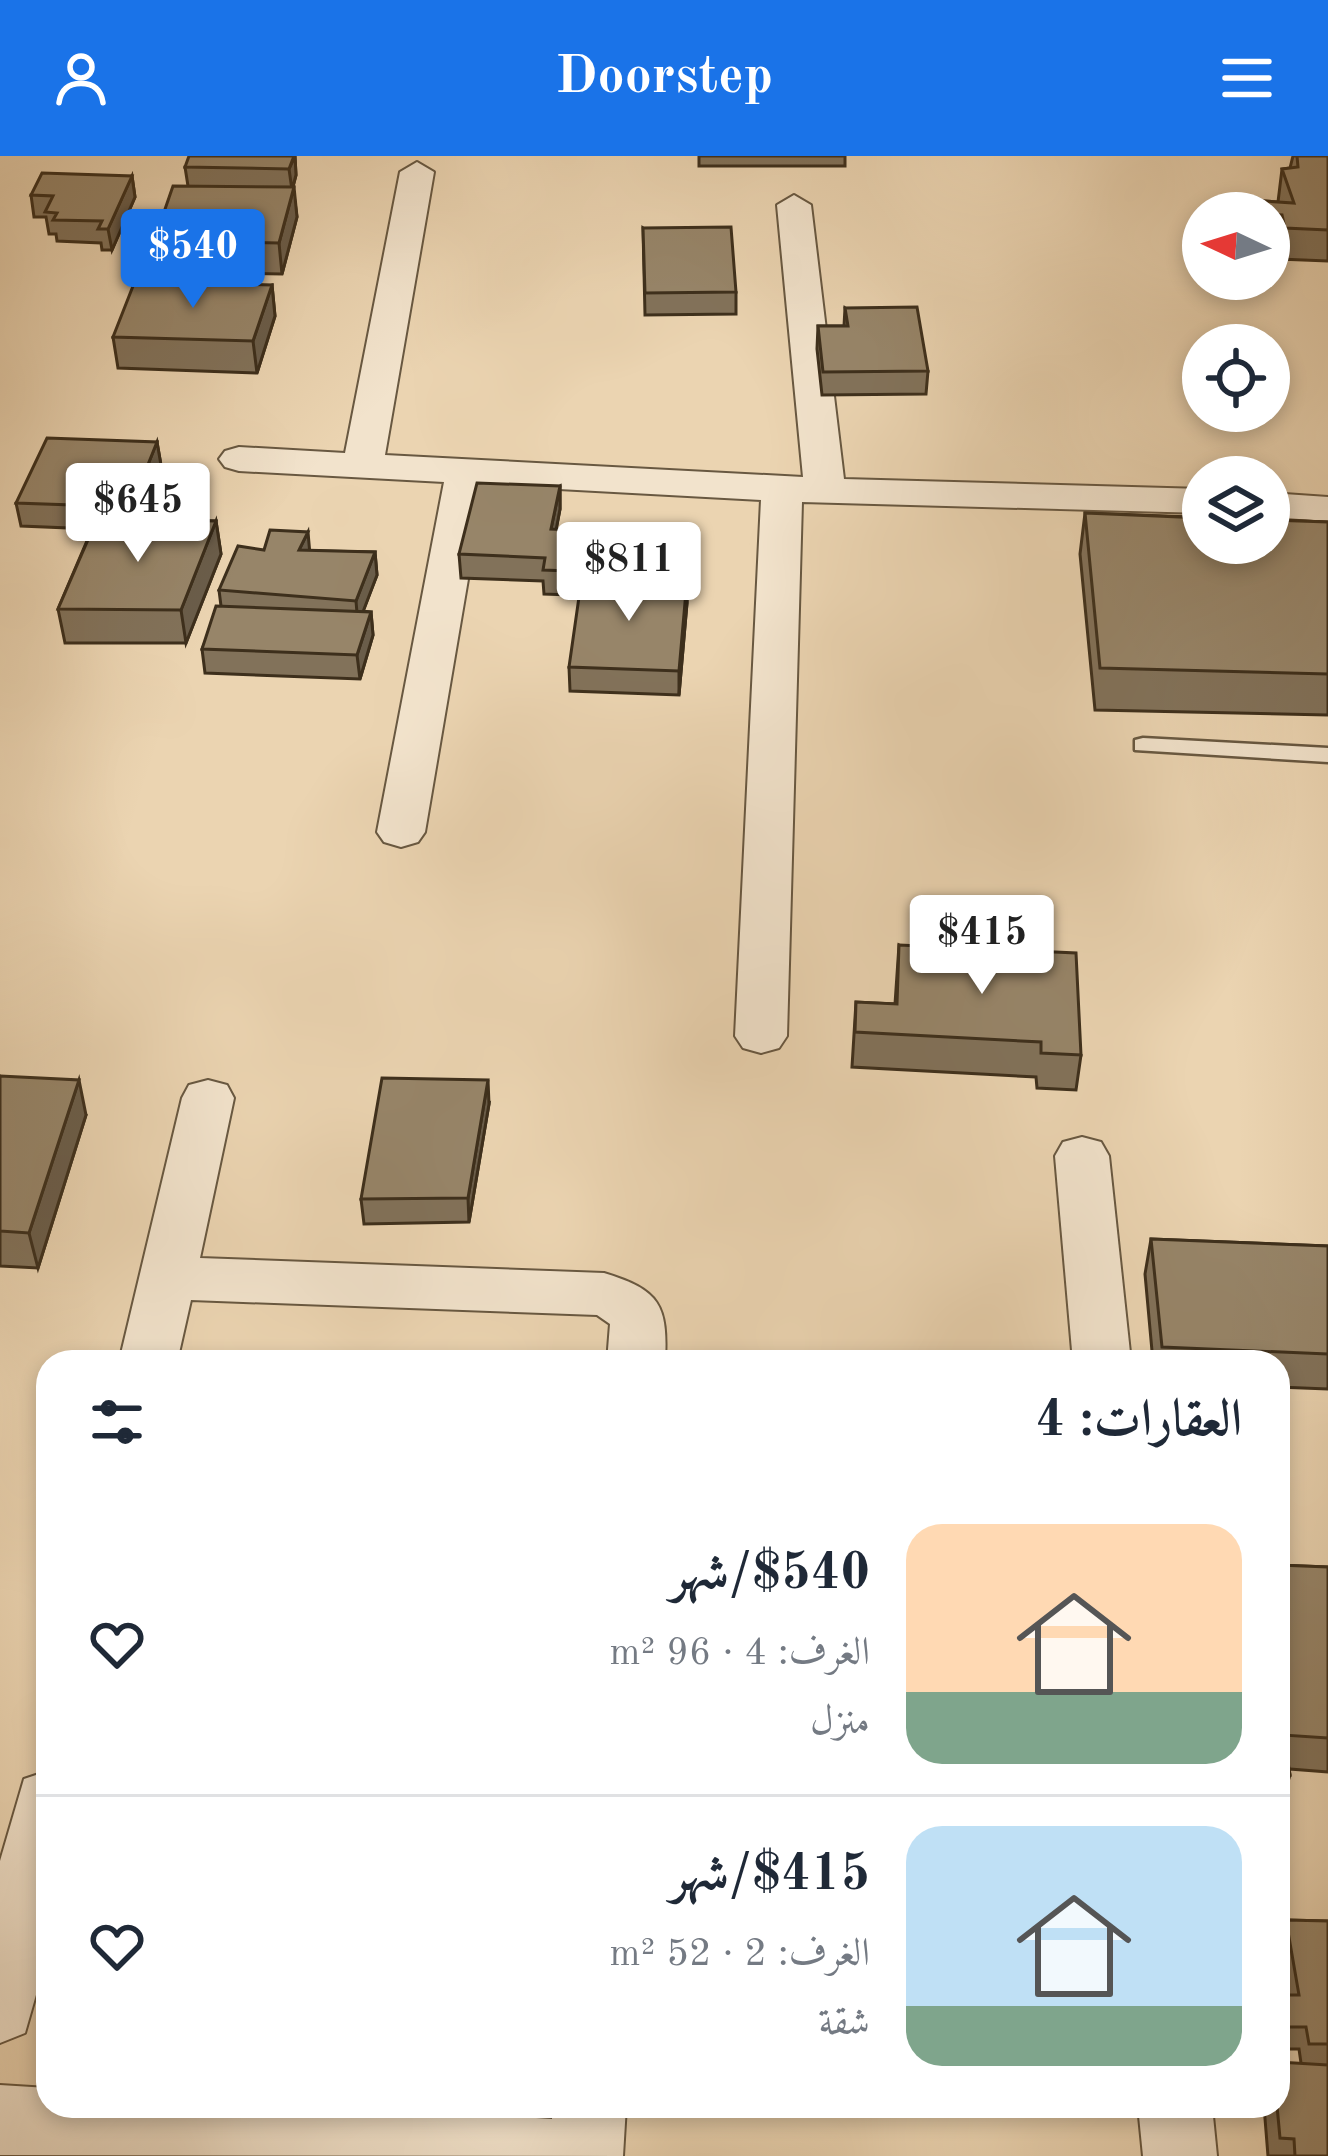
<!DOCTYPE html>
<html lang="ar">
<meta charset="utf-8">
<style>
:root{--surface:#fff;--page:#f2f2f3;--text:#1f2937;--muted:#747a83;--line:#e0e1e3;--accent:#1a73e8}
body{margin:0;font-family:"Old Standard TT",Amiri,serif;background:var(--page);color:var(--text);direction:rtl;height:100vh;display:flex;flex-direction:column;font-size:45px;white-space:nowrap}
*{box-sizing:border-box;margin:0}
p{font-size:39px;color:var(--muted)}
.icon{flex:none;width:66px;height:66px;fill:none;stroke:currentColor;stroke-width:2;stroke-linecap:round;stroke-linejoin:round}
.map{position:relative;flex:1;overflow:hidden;direction:ltr}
.side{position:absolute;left:36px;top:1194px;width:1254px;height:768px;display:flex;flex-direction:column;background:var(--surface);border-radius:36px;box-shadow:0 6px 18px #0003;direction:rtl}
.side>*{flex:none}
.needle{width:78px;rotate:274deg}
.controls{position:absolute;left:1182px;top:36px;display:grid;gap:24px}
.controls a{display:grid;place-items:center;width:108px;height:108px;border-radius:50%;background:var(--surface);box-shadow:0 6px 18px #0003;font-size:60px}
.price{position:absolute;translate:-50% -102px;padding:0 27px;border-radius:12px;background:#fff;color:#222;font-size:39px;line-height:78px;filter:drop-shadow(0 3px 6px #0008)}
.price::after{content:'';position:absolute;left:50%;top:72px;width:36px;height:27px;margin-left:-18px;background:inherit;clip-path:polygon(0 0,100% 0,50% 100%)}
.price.current{background:var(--accent);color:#fff}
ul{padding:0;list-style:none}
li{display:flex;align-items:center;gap:36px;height:300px;padding:0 48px}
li+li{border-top:3px solid var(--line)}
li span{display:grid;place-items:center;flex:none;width:336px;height:240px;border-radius:36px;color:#555}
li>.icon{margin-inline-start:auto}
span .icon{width:144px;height:144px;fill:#fffc;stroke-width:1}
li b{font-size:51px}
h2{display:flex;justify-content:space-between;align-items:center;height:144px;padding:0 48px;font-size:51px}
header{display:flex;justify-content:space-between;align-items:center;height:156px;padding:0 48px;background:var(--accent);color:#fff;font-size:54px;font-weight:700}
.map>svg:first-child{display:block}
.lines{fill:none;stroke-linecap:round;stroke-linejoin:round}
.lane-casing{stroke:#685841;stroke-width:5}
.street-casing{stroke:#685841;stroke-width:4}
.lane{fill:#f2e3cc;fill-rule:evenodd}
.street{fill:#f2e3cc;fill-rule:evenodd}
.wall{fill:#82725a;stroke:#3d2f1c;stroke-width:3}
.shaded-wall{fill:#6a5d4a;stroke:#3d2f1c;stroke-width:3}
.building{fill:#978569;stroke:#3d2f1c;stroke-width:3}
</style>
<header><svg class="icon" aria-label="menu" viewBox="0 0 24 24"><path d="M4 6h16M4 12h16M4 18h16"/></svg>Doorstep<svg class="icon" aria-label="person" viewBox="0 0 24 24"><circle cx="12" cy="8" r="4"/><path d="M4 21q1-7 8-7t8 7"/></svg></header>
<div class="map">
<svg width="1328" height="2000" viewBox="0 0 1328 2000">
<rect width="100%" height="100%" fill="#ebd4b1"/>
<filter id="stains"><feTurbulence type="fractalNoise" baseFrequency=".00167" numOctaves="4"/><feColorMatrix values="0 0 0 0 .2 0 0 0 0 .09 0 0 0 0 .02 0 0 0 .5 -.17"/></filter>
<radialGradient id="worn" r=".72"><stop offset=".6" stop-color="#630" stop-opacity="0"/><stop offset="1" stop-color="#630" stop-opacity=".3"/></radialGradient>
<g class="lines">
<g class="lane-casing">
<polygon id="lane" points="1143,582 1328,592 1328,606 1135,594 1135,584"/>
</g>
<g class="street-casing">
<g id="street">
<polygon points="417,6 434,16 385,299 803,321 777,49 794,39 811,49 844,323 1203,333 1203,357 802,346 787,880 779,892 761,897 743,892 735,880 761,344 484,329 425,676 418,686 401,691 384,686 377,676 444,326 239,315 225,311 219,303 225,295 239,291 345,297 400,16"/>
<polygon points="1269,337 1328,341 1328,365 1269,361"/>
<path d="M208,924L227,929L234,942L200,1102L604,1117C660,1134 668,1149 665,1206H607L610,1168L597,1159L191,1144L177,1206H119L182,942L189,929Z"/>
<polygon points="1082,981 1101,986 1109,1000 1131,1206 1073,1206 1055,1000 1063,986"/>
<polygon points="48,1615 48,1797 25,1877 0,1887 0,1705 24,1623"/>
<polygon points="0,1929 48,1932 48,1950 341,1950 552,1963 552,1950 626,1950 623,2000 0,1999"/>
<polygon points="1138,1950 1212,1950 1217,2000 1143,2000"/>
</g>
</g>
<use href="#lane" class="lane"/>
<use href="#street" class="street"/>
</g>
<g class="wall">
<polygon points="295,0 296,19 293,31 297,61 282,118 159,116 154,85 188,30 185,11"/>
<rect x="699" y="0" width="146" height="10"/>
<polygon points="1293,0 1328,0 1328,105 1279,103 1277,90 1269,90 1269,57 1247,57 1249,44 1278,46 1282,13 1290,12"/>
<polygon points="132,20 135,41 112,94 102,94 101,87 57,85 56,78 49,78 46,61 34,61 31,39"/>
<polygon points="643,72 736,136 736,158 645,159"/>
<polygon points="272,129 275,160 257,217 118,212 113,181"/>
<polygon points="845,152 928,215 926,238 822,239 817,193 818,170 844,170"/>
<polygon points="157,286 161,309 139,364 216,365 221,398 186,487 65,487 58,453 92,373 21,370 16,347"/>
<polygon points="560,330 560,353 556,373 578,374 579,397 571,439 544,438 543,425 461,422 459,398"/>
<polygon points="1085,357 1328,366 1328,559 1095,554 1080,398"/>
<polygon points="264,394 375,396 377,419 363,455 371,456 373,479 360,523 205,517 202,493 221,450 219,434"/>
<polygon points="687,424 687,447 679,539 570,535 569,511"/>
<polygon points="899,789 1081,899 1076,934 1037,932 1036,921 852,911 856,846 895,848"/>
<polygon points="0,920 86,959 38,1112 0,1110"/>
<polygon points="489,948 469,1066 364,1068 361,1043"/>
<polygon points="1151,1083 1328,1090 1328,1233 1278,1231 1278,1206 1153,1206 1145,1118"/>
<polygon points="1278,1409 1328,1411 1328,1616 1289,1613 1290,1619 1280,1652 1278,1652"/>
<polygon points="1286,1764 1328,1765 1328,2000 1268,2000 1264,1950 1278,1950 1301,1907 1299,1893 1280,1893 1278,1879 1278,1851 1282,1839 1288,1839 1279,1787"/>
</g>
<g class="shaded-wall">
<polygon points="295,0 296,19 292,34 289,13"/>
<polygon points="132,20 135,41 112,94 108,73"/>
<polygon points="294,31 297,61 282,118 279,87"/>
<polygon points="272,129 275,160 257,217 253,185"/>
<polygon points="157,286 161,309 135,374 131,351"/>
<polygon points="560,330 560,353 552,396 551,373"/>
<polygon points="216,365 221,398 186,487 181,454"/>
<polygon points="578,374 579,397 571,439 570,415"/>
<polygon points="308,376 310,399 299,394"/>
<polygon points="375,396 377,419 358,469 356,445"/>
<polygon points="687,424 687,447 679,539 679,515"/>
<polygon points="371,456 373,479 360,523 357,499"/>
<polygon points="79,924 86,959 38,1112 29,1077"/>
<polygon points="488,924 489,948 469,1066 468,1042"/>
</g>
<g class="building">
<polygon points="189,0 294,0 289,13 185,11"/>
<polygon points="1297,0 1328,0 1328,74 1285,72 1282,59 1252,57 1249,44 1294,47 1282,13 1298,11"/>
<polygon points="42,17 132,20 108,73 98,73 102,65 53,64 57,57 45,56 53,40 31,39"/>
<polygon points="173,30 294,31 279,87 154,85"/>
<polygon points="731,71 736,136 645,137 643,72"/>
<polygon points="135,125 272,129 253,185 113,181"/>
<polygon points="917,151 928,215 823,216 818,170 848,170 845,152"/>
<polygon points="47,282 157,286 131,351 16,347"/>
<polygon points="477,327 560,330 551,373 578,374 570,415 543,414 545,402 459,398"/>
<polygon points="1085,357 1203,362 1203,387 1269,387 1269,364 1328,366 1328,518 1100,512"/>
<polygon points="97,363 216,365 181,454 58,453"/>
<polygon points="270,374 308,376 299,394 375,396 356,445 219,434 238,390 264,394"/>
<polygon points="582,420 687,424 679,515 569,511"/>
<polygon points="216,450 371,456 357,499 202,493"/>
<polygon points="899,789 1076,797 1081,899 1041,897 1041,886 855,876 856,846 897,848"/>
<polygon points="0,920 79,924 29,1077 0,1075"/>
<polygon points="382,922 488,924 468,1042 361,1043"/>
<polygon points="1151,1083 1328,1090 1328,1198 1162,1191"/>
<polygon points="1278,1409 1328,1411 1328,1582 1284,1579 1290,1619 1278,1618"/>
<polygon points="1286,1764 1328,1765 1328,1888 1309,1888 1306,1871 1288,1871 1282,1839 1299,1839"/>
<polygon points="1278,1906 1328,1909 1328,2000 1295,2000 1294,1983 1280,1982 1277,1950"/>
</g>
<rect width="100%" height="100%" filter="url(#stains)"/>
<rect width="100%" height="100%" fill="url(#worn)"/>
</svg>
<div class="controls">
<a><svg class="needle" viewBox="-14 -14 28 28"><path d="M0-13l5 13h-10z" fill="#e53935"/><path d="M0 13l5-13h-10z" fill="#747a83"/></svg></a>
<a><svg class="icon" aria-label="locate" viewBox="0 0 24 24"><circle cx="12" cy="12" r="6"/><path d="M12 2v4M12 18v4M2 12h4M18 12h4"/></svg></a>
<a><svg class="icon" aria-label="layers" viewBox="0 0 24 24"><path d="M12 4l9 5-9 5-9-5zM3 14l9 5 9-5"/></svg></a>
</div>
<b class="price current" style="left:193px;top:155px">$540</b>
<b class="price" style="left:138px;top:409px">$645</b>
<b class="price" style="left:629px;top:468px">$811</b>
<b class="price" style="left:982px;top:841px">$415</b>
<section class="side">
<h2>العقارات: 4<svg class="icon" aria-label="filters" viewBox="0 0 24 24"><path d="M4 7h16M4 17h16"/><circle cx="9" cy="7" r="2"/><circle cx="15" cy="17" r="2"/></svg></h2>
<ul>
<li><span style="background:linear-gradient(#ffd9b3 70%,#7fa58c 0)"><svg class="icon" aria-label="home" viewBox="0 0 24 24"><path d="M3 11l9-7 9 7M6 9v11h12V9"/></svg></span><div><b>$540/شهر</b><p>الغرف: 4 · 96 m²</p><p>منزل</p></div><svg class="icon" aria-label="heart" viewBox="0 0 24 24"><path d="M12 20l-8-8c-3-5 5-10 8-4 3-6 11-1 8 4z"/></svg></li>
<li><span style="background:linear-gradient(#bfe0f5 75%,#7fa58c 0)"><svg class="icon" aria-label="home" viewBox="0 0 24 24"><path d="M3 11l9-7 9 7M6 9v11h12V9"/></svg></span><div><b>$415/شهر</b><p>الغرف: 2 · 52 m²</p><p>شقة</p></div><svg class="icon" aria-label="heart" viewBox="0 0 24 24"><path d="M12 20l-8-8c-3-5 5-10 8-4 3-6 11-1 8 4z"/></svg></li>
</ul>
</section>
</div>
